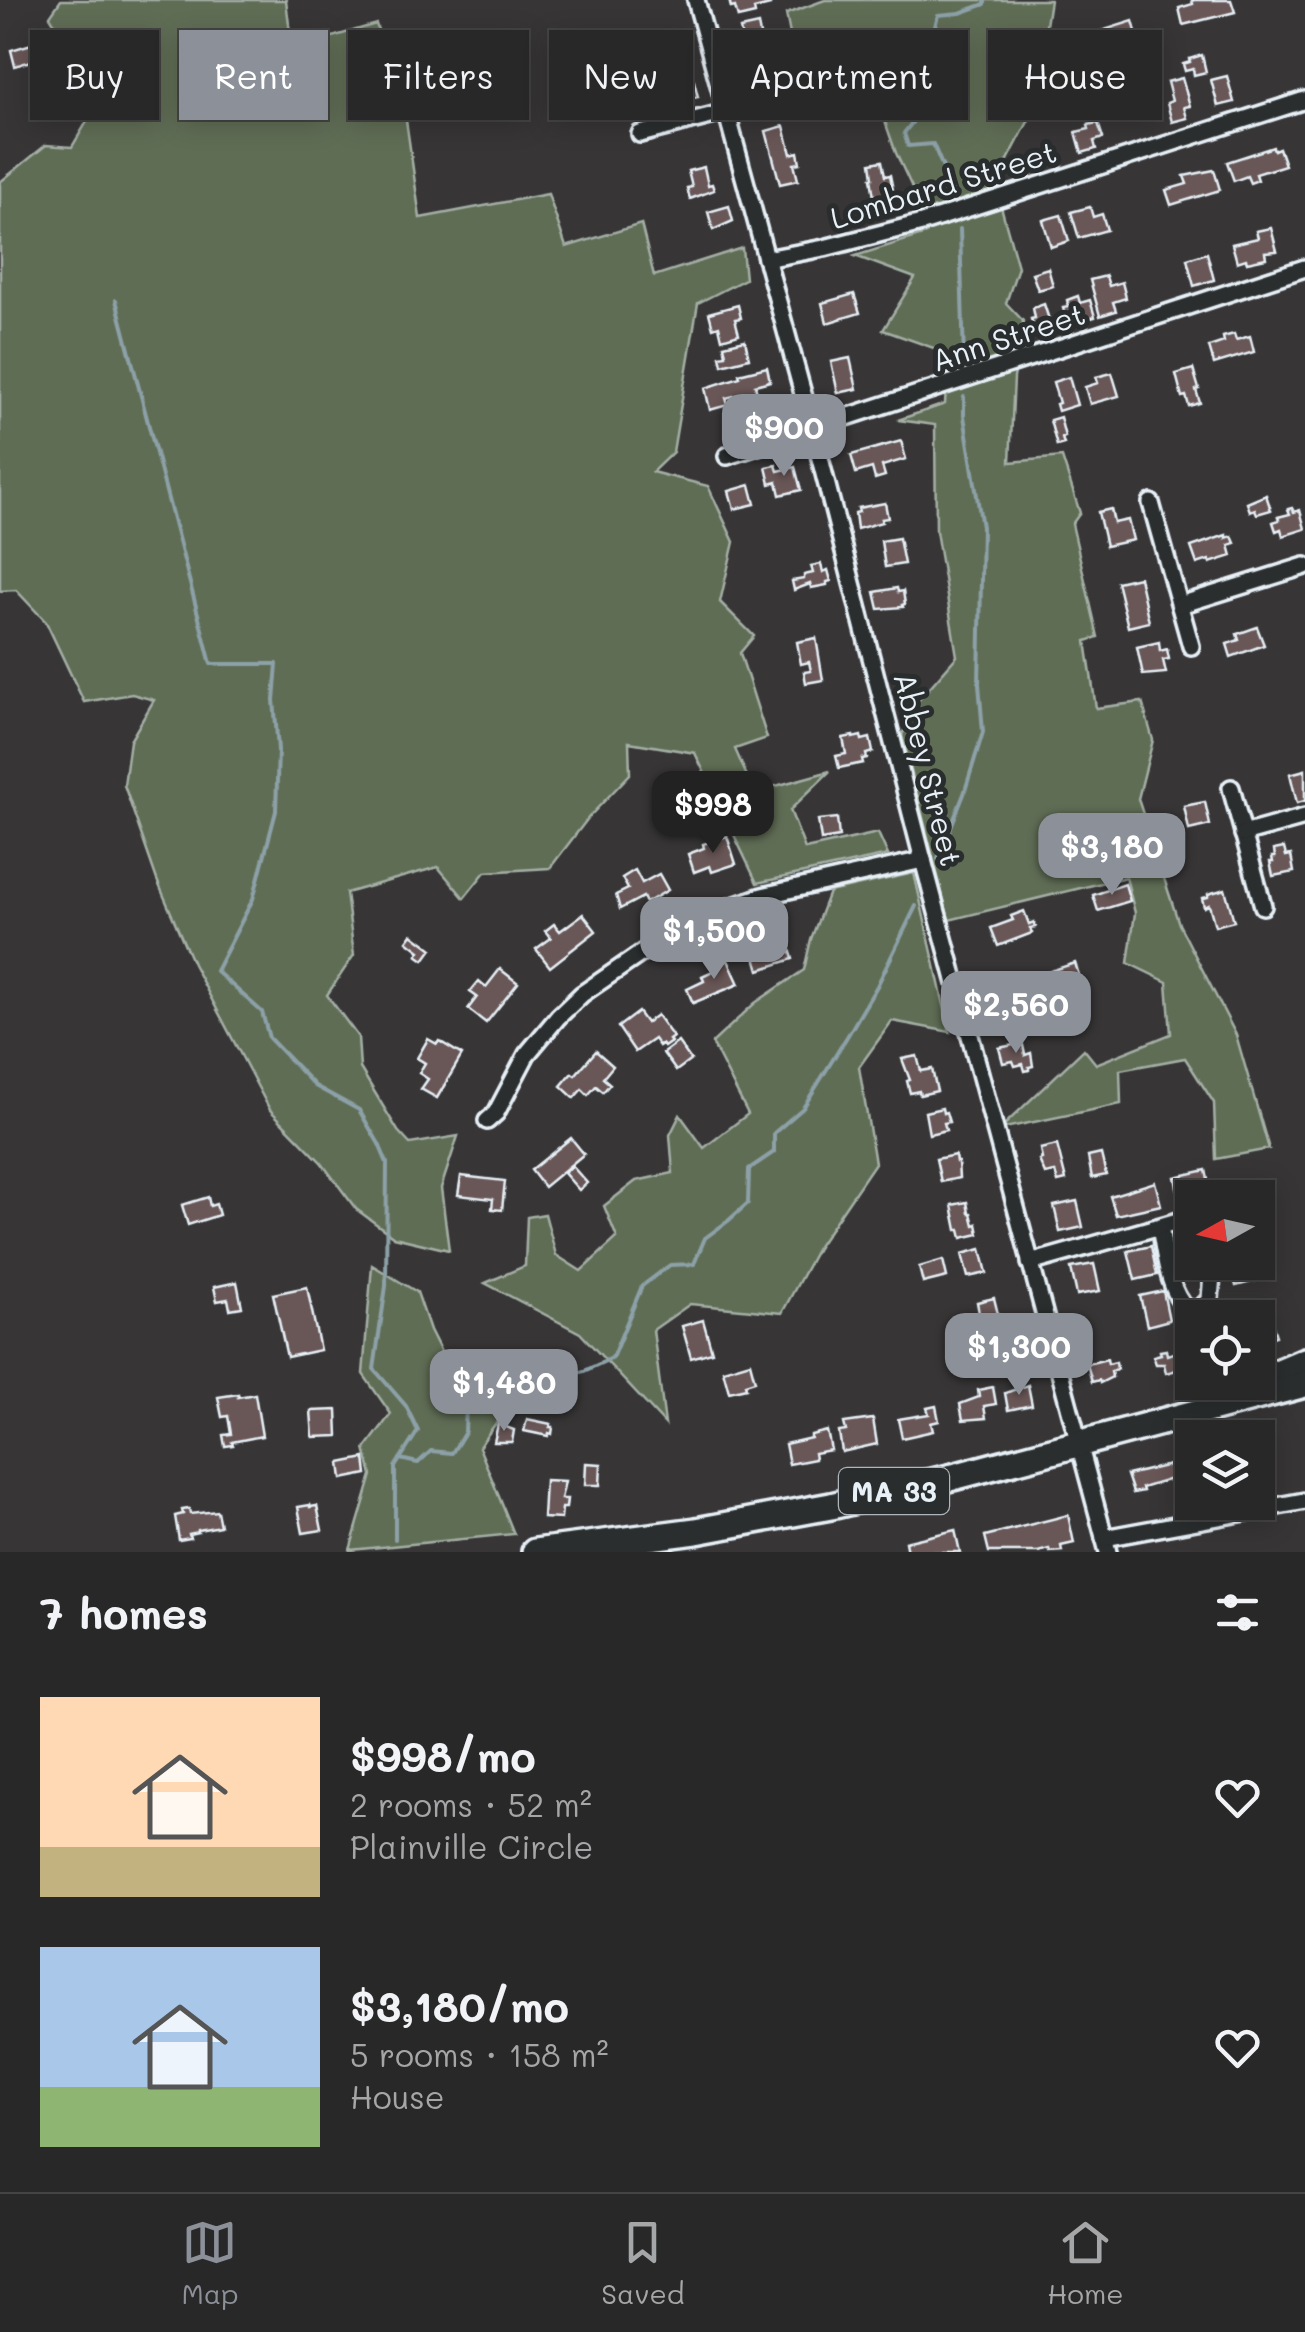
<!DOCTYPE html>
<meta charset="utf-8">
<style>
:root{--surface:#292828;--page:#313030;--text:#f1f3f6;--muted:#a5a6a8;--line:#454445;--accent:#8c9099}
body{margin:0;font-family:Mali,sans-serif;background:var(--page);color:var(--text);height:100vh;display:flex;flex-direction:column;font-size:38px;white-space:nowrap}
*{box-sizing:border-box;margin:0}
p{font-size:32px;color:var(--muted)}
.icon{flex:none;width:55px;height:55px;fill:none;stroke:currentColor;stroke-width:2;stroke-linecap:round;stroke-linejoin:round}
.map{position:relative;height:1552px;overflow:hidden}
.panel{display:flex;flex-direction:column;background:var(--surface);flex:1}
.panel>*{flex:none}
.hud{position:absolute;left:30px;top:30px;width:1245px;height:90px;display:flex;gap:20px}
.needle{width:65px;rotate:262deg}
.tools{position:absolute;left:1175px;top:1180px;display:grid;gap:20px}
.tools a{display:grid;place-items:center;width:100px;height:100px;border-radius:0px;background:var(--surface);box-shadow:0 5px 25px #0003,0 0 0 2px var(--line);font-size:50px}
.price{position:absolute;translate:-50% -85px;padding:0 22px;border-radius:20px;background:var(--accent);color:#fff;font-size:32px;line-height:65px;filter:drop-shadow(0 2px 5px #0008)}
.price::after{content:'';position:absolute;left:50%;top:60px;width:30px;height:22px;margin-left:-15px;background:inherit;clip-path:polygon(0 0,100% 0,50% 100%)}
.price.active{background:#222;color:#fff}
ul{padding:0;list-style:none}
li{display:flex;align-items:center;gap:30px;height:250px;padding:0 40px}
li span{display:grid;place-items:center;flex:none;width:280px;height:200px;border-radius:0px;color:#555}
li>.icon{margin-inline-start:auto}
span .icon{width:120px;height:120px;fill:#fffc;stroke-width:1}
li b{font-size:42px}
h2{display:flex;justify-content:space-between;align-items:center;height:120px;padding:0 40px;font-size:42px}
.pill{padding:0 35px;border-radius:0px;background:var(--surface);box-shadow:0 5px 25px #0003,0 0 0 2px var(--line);font-size:35px;line-height:90px}
.pill.active{background:var(--accent);color:#fff}
.dock{display:flex;justify-content:space-around;align-items:center;height:140px;border-top:2px solid var(--line);background:var(--surface);font-size:28px;color:var(--muted)}
.dock a{display:grid;justify-items:center;gap:5px}
.dock .active{color:var(--accent)}
.map>svg:first-child{display:block}
.green{fill:#606d54;stroke:#a4afa6;stroke-width:2.5}
.lines{fill:none;stroke-linecap:round;stroke-linejoin:round}
.stream{stroke:#8ca1a8;stroke-width:4}
.building{fill:#695756;stroke:#e8f1f8;stroke-width:2.5}
.street-casing{stroke:#e8f1f8;stroke-width:22}
.primary-casing{stroke:#e8f1f8;stroke-width:32}
.street{stroke:#2a2d2e;stroke-width:15}
.primary{stroke:#2a2d2e;stroke-width:25}
.labels{text-anchor:middle;dominant-baseline:central;stroke-width:10;stroke-linejoin:round;paint-order:stroke}
.shield{fill:#2a2d2e;stroke:#afb6bb;stroke-width:2.5}
.shield-label{font-size:28px;font-weight:bold;fill:#e8f1f8}
.street-label{font-size:30px;fill:#e8f1f8;stroke:#2a2d2e}
</style>
<div class="map">
<svg width="1305" height="1552" viewBox="0 0 1305 1552">
<rect width="100%" height="100%" fill="#373536"/>
<filter id="ink" filterUnits="userSpaceOnUse"><feTurbulence type="fractalNoise" baseFrequency=".01" numOctaves="2"/><feDisplacementMap in="SourceGraphic" scale="20" xChannelSelector="R" yChannelSelector="G"/><feConvolveMatrix kernelMatrix="1 2 1 2 8 2 1 2 1" color-interpolation-filters="sRGB"/></filter>
<g filter="url(#ink)">
<g class="green">
<polygon points="61,0 286,0 292,49 376,24 404,106 420,218 548,194 566,247 641,224 654,276 742,248 745,279 698,303 673,452 652,472 708,486 734,542 720,602 754,636 740,653 767,738 735,749 754,792 830,771 790,810 805,849 878,833 888,855 757,883 695,753 629,742 630,774 589,817 550,868 485,872 464,898 438,867 346,893 354,955 327,995 358,1037 360,1068 398,1131 410,1144 458,1136 441,1188 449,1250 394,1237 356,1209 321,1162 270,1110 193,964 157,880 124,785 130,741 154,700 132,694 84,702 46,622 16,590 0,591 0,182 46,145 72,147 101,98 50,16"/>
<polygon points="825,0 1050,0 1032,114 995,185 1018,267 1006,303 1023,321 1014,378 1010,462 1062,457 1080,513 1072,524 1098,637 1086,641 1096,708 1142,702 1153,740 1138,799 1179,924 1236,1035 1269,1149 1216,1159 1214,1103 1185,1058 1120,1070 1121,1104 1000,1129 1084,1049 1096,1064 1171,1034 1167,982 1128,963 1135,913 1126,877 949,920 902,735 916,703 957,656 936,531 935,425 898,420 945,404 948,353 883,330 915,278 855,256 926,234 922,209 896,153 866,67 798,75 786,14"/>
<polygon points="914,873 950,1032 892,1021 859,1067 875,1163 817,1248 782,1313 690,1304 653,1330 665,1424 580,1333 485,1283 525,1266 527,1217 545,1214 556,1255 581,1271 617,1238 604,1206 636,1181 673,1173 670,1135 680,1115 704,1148 748,1114 712,1043 755,1003 804,970 811,939 829,892"/>
<polygon points="372,1265 417,1292 430,1330 453,1376 497,1386 508,1406 479,1447 514,1534 350,1550 372,1475 365,1449 391,1414 363,1374"/>
</g>
<g class="lines">
<g class="stream">
<polyline points="954,194 933,144 908,146 904,133 925,106 922,87 888,84 898,65 926,60 938,15 960,13 985,4 985,0"/>
<polyline points="960,229 964,361"/>
<polyline points="116,300 211,664 277,664 274,700 278,750 276,811 253,899 216,971 262,1012 269,1038 315,1086 359,1110 379,1144 387,1163 386,1286 374,1369 406,1406 418,1431 395,1467 395,1539"/>
<polyline points="938,859 964,794 983,732 979,684 982,527 964,416 964,397"/>
<polyline points="400,1459 418,1463 431,1451 452,1453 465,1432 466,1405 478,1390 499,1381 526,1387 584,1371 612,1358 642,1286 670,1265 694,1264 705,1238 728,1221 748,1203 749,1169 774,1152 774,1133 803,1108 848,1035 877,986 916,906"/>
</g>
</g>
<g class="building">
<polygon points="729,0 769,0 770,5 754,9 755,14 738,18 735,7 731,8"/>
<polygon points="1192,0 1231,0 1235,12 1183,25 1179,8 1193,4"/>
<polygon points="1133,21 1139,42 1135,43 1137,49 1130,51 1128,45 1107,51 1101,31"/>
<polygon points="758,25 768,73 751,76 740,29"/>
<polygon points="58,31 65,55 48,60 47,56 15,66 11,50 42,41 40,36"/>
<polygon points="1202,55 1206,72 1194,75 1193,69 1185,71 1183,64 1190,62 1189,59"/>
<polygon points="676,64 679,78 675,79 677,84 694,81 698,97 692,98 693,103 683,105 682,101 676,102 674,93 668,94 662,67"/>
<polygon points="1227,76 1234,102 1218,106 1211,80"/>
<polygon points="1182,78 1190,106 1184,107 1187,118 1172,122 1167,103 1172,101 1167,82"/>
<polygon points="1098,123 1103,138 1094,141 1096,149 1082,153 1076,132 1089,129 1088,125"/>
<polygon points="784,126 791,154 798,152 800,163 794,164 798,180 780,184 766,131"/>
<polygon points="1273,147 1274,150 1279,148 1285,165 1256,174 1258,180 1250,183 1247,176 1234,181 1227,162"/>
<polygon points="882,161 885,176 890,175 895,200 888,201 889,205 881,207 880,203 875,204 871,178 873,178 871,163"/>
<polygon points="704,167 708,185 712,184 714,190 690,199 687,188 692,187 688,171"/>
<polygon points="1214,170 1220,190 1171,205 1166,190 1187,184 1184,176"/>
<polygon points="729,206 733,221 713,230 708,212"/>
<polygon points="1090,207 1093,217 1102,214 1107,230 1079,238 1071,212"/>
<polygon points="1061,215 1069,241 1051,247 1043,220"/>
<polygon points="1271,228 1277,251 1265,252 1266,258 1247,262 1246,259 1237,262 1232,244 1258,238 1256,231"/>
<polygon points="1207,253 1214,280 1194,286 1187,259"/>
<polygon points="1048,268 1053,286 1038,290 1032,273"/>
<polygon points="1106,276 1109,286 1122,282 1126,298 1113,302 1116,311 1100,316 1090,280"/>
<polygon points="854,294 860,313 827,323 822,303"/>
<polygon points="1078,296 1080,303 1090,300 1095,317 1068,325 1063,308 1069,307 1067,300"/>
<polygon points="1044,304 1053,332 1038,337 1037,334 1029,336 1027,330 1034,328 1031,319 1035,318 1033,308"/>
<polygon points="738,305 741,318 735,319 739,334 722,339 719,326 713,328 709,313"/>
<polygon points="1234,334 1236,340 1250,336 1254,352 1214,364 1209,347 1224,342 1223,337"/>
<polygon points="745,340 749,358 722,365 720,356 726,355 724,345"/>
<polygon points="850,358 857,389 838,393 831,362"/>
<polygon points="767,367 770,381 755,385 757,393 746,396 746,393 726,398 728,405 710,410 705,388 740,377 739,374"/>
<polygon points="1193,369 1199,389 1196,390 1200,403 1189,406 1186,396 1182,397 1176,374"/>
<polygon points="1112,373 1119,396 1090,404 1085,387 1098,383 1096,377"/>
<polygon points="1069,377 1077,405 1058,411 1056,404 1059,403 1053,382"/>
<polygon points="1060,417 1065,437 1062,438 1064,444 1057,446 1050,420"/>
<polygon points="901,441 906,459 882,466 885,476 875,479 872,468 856,473 851,455"/>
<polygon points="776,465 778,471 795,467 801,490 780,495 777,482 770,484 766,467"/>
<polygon points="750,485 755,504 734,509 729,491"/>
<polygon points="1266,495 1271,510 1257,514 1255,509 1250,511 1247,503"/>
<polygon points="885,503 888,518 881,519 882,522 857,529 855,513 859,512 858,508"/>
<polygon points="1292,508 1294,512 1300,510 1305,529 1283,536 1281,529 1276,531 1273,522 1279,520 1278,517 1290,514 1288,509"/>
<polygon points="1111,509 1114,523 1128,520 1133,540 1106,546 1098,512"/>
<polygon points="1226,535 1226,538 1232,536 1235,543 1229,545 1232,556 1210,563 1209,560 1197,564 1191,547"/>
<polygon points="899,538 904,564 885,567 881,541"/>
<polygon points="821,564 823,572 828,570 831,581 827,582 827,585 811,588 810,584 794,590 792,581 804,579 804,575 813,573 811,566"/>
<polygon points="1139,577 1149,622 1128,627 1117,582"/>
<polygon points="897,588 898,592 903,591 905,604 902,605 903,607 879,609 875,592"/>
<polygon points="1257,627 1264,645 1231,657 1227,644 1239,640 1237,634"/>
<polygon points="816,638 823,680 806,683 804,672 811,671 809,662 801,664 797,642"/>
<polygon points="1159,642 1160,651 1167,649 1169,659 1163,660 1166,673 1143,675 1137,647"/>
<polygon points="853,736 853,738 861,736 862,740 870,738 873,752 866,754 867,758 862,759 863,763 839,768 836,756 846,754 843,738"/>
<polygon points="1305,770 1305,801 1297,803 1290,774"/>
<polygon points="1205,802 1210,825 1189,830 1184,806"/>
<polygon points="837,818 839,837 821,840 818,820"/>
<polygon points="727,836 736,864 712,872 710,866 694,872 688,854 704,848 703,844"/>
<polygon points="1284,848 1286,856 1291,855 1294,872 1273,876 1270,862 1273,862 1272,857 1275,857 1274,850"/>
<polygon points="635,870 642,883 659,874 668,890 646,903 643,897 620,909 616,895 628,889 622,878"/>
<polygon points="1125,884 1130,901 1098,911 1093,895"/>
<polygon points="1225,889 1234,921 1215,926 1209,905 1204,907 1202,898 1208,897 1208,894"/>
<polygon points="1024,911 1029,924 1034,922 1036,927 1030,928 1032,933 998,946 991,928 1013,920 1011,916"/>
<polygon points="583,914 596,931 550,967 536,949 551,938 545,931 554,924 560,931"/>
<polygon points="412,934 432,949 424,960 417,955 420,951 407,941"/>
<polygon points="787,939 793,959 759,970 753,950"/>
<polygon points="728,960 739,984 693,1003 687,989 704,981 702,976 715,970 713,967"/>
<polygon points="1075,963 1082,984 1051,994 1044,973"/>
<polygon points="500,969 518,983 486,1023 468,1009 477,997 470,992 479,981 486,987"/>
<polygon points="638,1012 646,1023 657,1015 673,1037 669,1040 671,1042 664,1047 662,1044 659,1046 654,1039 635,1052 618,1027"/>
<polygon points="428,1039 437,1044 439,1041 462,1055 437,1098 421,1089 428,1079 419,1073 425,1063 417,1058"/>
<polygon points="678,1042 691,1060 676,1071 663,1053"/>
<polygon points="1018,1044 1019,1046 1023,1045 1025,1055 1031,1053 1033,1066 1029,1067 1029,1070 1025,1071 1023,1064 1015,1066 1013,1061 1003,1063 999,1048"/>
<polygon points="596,1051 613,1066 603,1078 610,1084 603,1092 596,1086 588,1095 582,1089 574,1098 561,1086 572,1073 575,1075"/>
<polygon points="917,1056 921,1071 932,1069 937,1091 920,1095 919,1091 910,1093 907,1081 910,1080 902,1059"/>
<polygon points="942,1108 943,1113 946,1112 949,1122 944,1123 946,1130 929,1134 925,1112"/>
<polygon points="571,1138 584,1154 544,1187 531,1170"/>
<polygon points="1057,1145 1066,1180 1058,1182 1055,1172 1045,1174 1039,1160 1042,1159 1040,1149"/>
<polygon points="1101,1154 1106,1175 1092,1178 1088,1157"/>
<polygon points="955,1155 956,1162 958,1162 959,1178 941,1182 936,1159"/>
<polygon points="572,1166 587,1183 579,1190 564,1173"/>
<polygon points="1206,1170 1211,1194 1180,1201 1175,1177"/>
<polygon points="461,1176 505,1181 502,1210 492,1209 493,1199 458,1195"/>
<polygon points="1155,1182 1161,1205 1116,1215 1110,1196"/>
<polygon points="208,1197 210,1206 216,1204 219,1215 188,1225 182,1205"/>
<polygon points="1077,1201 1083,1227 1060,1232 1054,1206"/>
<polygon points="967,1202 969,1213 971,1213 974,1225 977,1224 979,1234 962,1238 960,1230 957,1230 952,1205"/>
<polygon points="1267,1207 1272,1228 1258,1232 1267,1264 1252,1268 1255,1281 1236,1286 1232,1272 1227,1274 1224,1264 1258,1262 1258,1209"/>
<polygon points="1151,1246 1157,1275 1135,1280 1128,1251"/>
<polygon points="981,1249 987,1273 968,1277 962,1254"/>
<polygon points="943,1260 947,1277 923,1283 919,1267"/>
<polygon points="1094,1264 1100,1291 1077,1295 1071,1268"/>
<polygon points="237,1282 242,1307 230,1309 228,1299 217,1301 214,1287"/>
<polygon points="307,1287 320,1350 287,1357 273,1294"/>
<polygon points="1163,1291 1169,1320 1147,1326 1140,1296"/>
<polygon points="994,1298 1000,1322 992,1324 995,1338 980,1342 977,1332 982,1330 977,1302"/>
<polygon points="703,1320 712,1352 691,1358 682,1326"/>
<polygon points="1271,1320 1276,1336 1269,1338 1270,1341 1258,1342 1258,1324"/>
<polygon points="1192,1344 1192,1357 1185,1358 1187,1367 1166,1373 1164,1364 1156,1364 1153,1356 1161,1354 1160,1351 1166,1350 1167,1355 1190,1348 1189,1345"/>
<polygon points="1012,1345 1016,1367 997,1371 992,1349"/>
<polygon points="1107,1359 1108,1364 1116,1362 1117,1369 1111,1371 1112,1377 1100,1383 1099,1380 1092,1382 1087,1364"/>
<polygon points="750,1362 755,1381 745,1384 746,1388 729,1392 723,1370"/>
<polygon points="1028,1385 1032,1405 1008,1410 1005,1393"/>
<polygon points="993,1387 996,1404 984,1406 986,1418 963,1420 960,1404 979,1397 978,1390"/>
<polygon points="238,1394 238,1397 255,1394 262,1436 232,1442 233,1445 225,1446 223,1435 231,1434 228,1416 222,1417 218,1397"/>
<polygon points="936,1406 939,1421 931,1423 933,1431 902,1438 898,1419 929,1414 927,1408"/>
<polygon points="337,1410 338,1436 313,1437 311,1411"/>
<polygon points="527,1419 551,1424 550,1427 553,1427 552,1434 549,1433 548,1436 524,1431"/>
<polygon points="873,1419 877,1444 842,1452 839,1432 846,1431 844,1423"/>
<polygon points="498,1424 514,1430 512,1442 494,1442"/>
<polygon points="827,1431 831,1450 814,1453 815,1459 789,1464 785,1444 811,1438 811,1435"/>
<polygon points="365,1458 367,1474 342,1479 340,1463"/>
<polygon points="586,1463 601,1464 600,1485 585,1485"/>
<polygon points="1174,1464 1178,1477 1142,1488 1143,1491 1133,1493 1127,1475"/>
<polygon points="545,1480 565,1481 561,1499 567,1499 566,1508 562,1508 561,1519 543,1518"/>
<polygon points="310,1505 310,1507 317,1506 322,1530 303,1533 298,1507"/>
<polygon points="189,1509 190,1514 217,1511 220,1526 198,1530 198,1532 189,1534 190,1538 179,1540 175,1516 183,1514 182,1510"/>
<polygon points="1068,1515 1074,1543 1061,1546 1062,1551 1050,1552 1049,1549 1038,1552 989,1552 985,1536"/>
<polygon points="955,1530 960,1552 907,1552 905,1542"/>
</g>
<g class="lines">
<g class="street-casing">
<g id="street">
<polyline points="696,0 812,427 923,860 1108,1552"/>
<polyline points="640,134 726,112"/>
<polyline points="766,259 824,248 922,223 1305,100"/>
<polyline points="727,456 1305,268"/>
<polyline points="1151,503 1191,646"/>
<polyline points="1180,605 1305,566"/>
<polyline points="1231,788 1263,906"/>
<polyline points="1243,834 1305,817"/>
<polyline points="487,1121 496,1113 527,1054 558,1017 582,994 668,935 713,913 762,896 923,860"/>
<path d="M1160,1227C1165,1253 1168,1291 1187,1309H1200L1210,1299L1213,1262"/>
<polyline points="1030,1263 1192,1217"/>
<polyline points="1104,1538 1305,1501"/>
</g>
</g>
<g class="primary-casing">
<g id="primary">
<polyline points="1258,1381 1305,1361"/>
<polyline points="535,1552 696,1531 831,1506 953,1477 1305,1384"/>
</g>
</g>
<use href="#street" class="street"/>
<use href="#primary" class="primary"/>
</g>
</g>
<g class="labels">
<rect class="shield" x="839" y="1468" width="110" height="46" rx="8"/>
<g class="shield-label">
<text x="894" y="1491">MA 33</text>
</g>
<g class="street-label">
<text transform="translate(943 184) rotate(-17)">Lombard Street</text>
<text transform="translate(1008 336) rotate(-18)">Ann Street</text>
<text transform="translate(929 769) rotate(76)">Abbey Street</text>
</g>
</g>
</svg>
<div class="tools">
<a><svg class="needle" viewBox="-14 -14 28 28"><path d="M0-13l5 13h-10z" fill="#e53935"/><path d="M0 13l5-13h-10z" fill="#a5a6a8"/></svg></a>
<a><svg class="icon" aria-label="locate" viewBox="0 0 24 24"><circle cx="12" cy="12" r="6"/><path d="M12 2v4M12 18v4M2 12h4M18 12h4"/></svg></a>
<a><svg class="icon" aria-label="layers" viewBox="0 0 24 24"><path d="M12 4l9 5-9 5-9-5zM3 14l9 5 9-5"/></svg></a>
</div>
<b class="price" style="left:784px;top:479px">$900</b>
<b class="price active" style="left:713px;top:856px">$998</b>
<b class="price" style="left:1112px;top:898px">$3,180</b>
<b class="price" style="left:714px;top:982px">$1,500</b>
<b class="price" style="left:1016px;top:1056px">$2,560</b>
<b class="price" style="left:1019px;top:1398px">$1,300</b>
<b class="price" style="left:504px;top:1434px">$1,480</b>
<div class="hud">
<a class="pill">Buy</a>
<a class="pill active">Rent</a>
<a class="pill">Filters</a>
<a class="pill">New</a>
<a class="pill">Apartment</a>
<a class="pill">House</a>
</div>
</div>
<section class="panel">
<h2>7 homes<svg class="icon" aria-label="filters" viewBox="0 0 24 24"><path d="M4 7h16M4 17h16"/><circle cx="9" cy="7" r="2"/><circle cx="15" cy="17" r="2"/></svg></h2>
<ul>
<li><span style="background:linear-gradient(#ffd9b3 75%,#c2b280 0)"><svg class="icon" aria-label="home" viewBox="0 0 24 24"><path d="M3 11l9-7 9 7M6 9v11h12V9"/></svg></span><div><b>$998/mo</b><p>2 rooms · 52 m²</p><p>Plainville Circle</p></div><svg class="icon" aria-label="heart" viewBox="0 0 24 24"><path d="M12 20l-8-8c-3-5 5-10 8-4 3-6 11-1 8 4z"/></svg></li>
<li><span style="background:linear-gradient(#a9c7e8 70%,#8fb573 0)"><svg class="icon" aria-label="home" viewBox="0 0 24 24"><path d="M3 11l9-7 9 7M6 9v11h12V9"/></svg></span><div><b>$3,180/mo</b><p>5 rooms · 158 m²</p><p>House</p></div><svg class="icon" aria-label="heart" viewBox="0 0 24 24"><path d="M12 20l-8-8c-3-5 5-10 8-4 3-6 11-1 8 4z"/></svg></li>
</ul>
</section>
<nav class="dock">
<a class="active"><svg class="icon" aria-label="map" viewBox="0 0 24 24"><path d="M3 6l6-2 6 2 6-2v14l-6 2-6-2-6 2zM9 4v14M15 6v14"/></svg>Map</a>
<a><svg class="icon" aria-label="saved" viewBox="0 0 24 24"><path d="M7 4h10v16l-5-4-5 4z"/></svg>Saved</a>
<a><svg class="icon" aria-label="home" viewBox="0 0 24 24"><path d="M3 11l9-7 9 7M6 9v11h12V9"/></svg>Home</a>
</nav>
